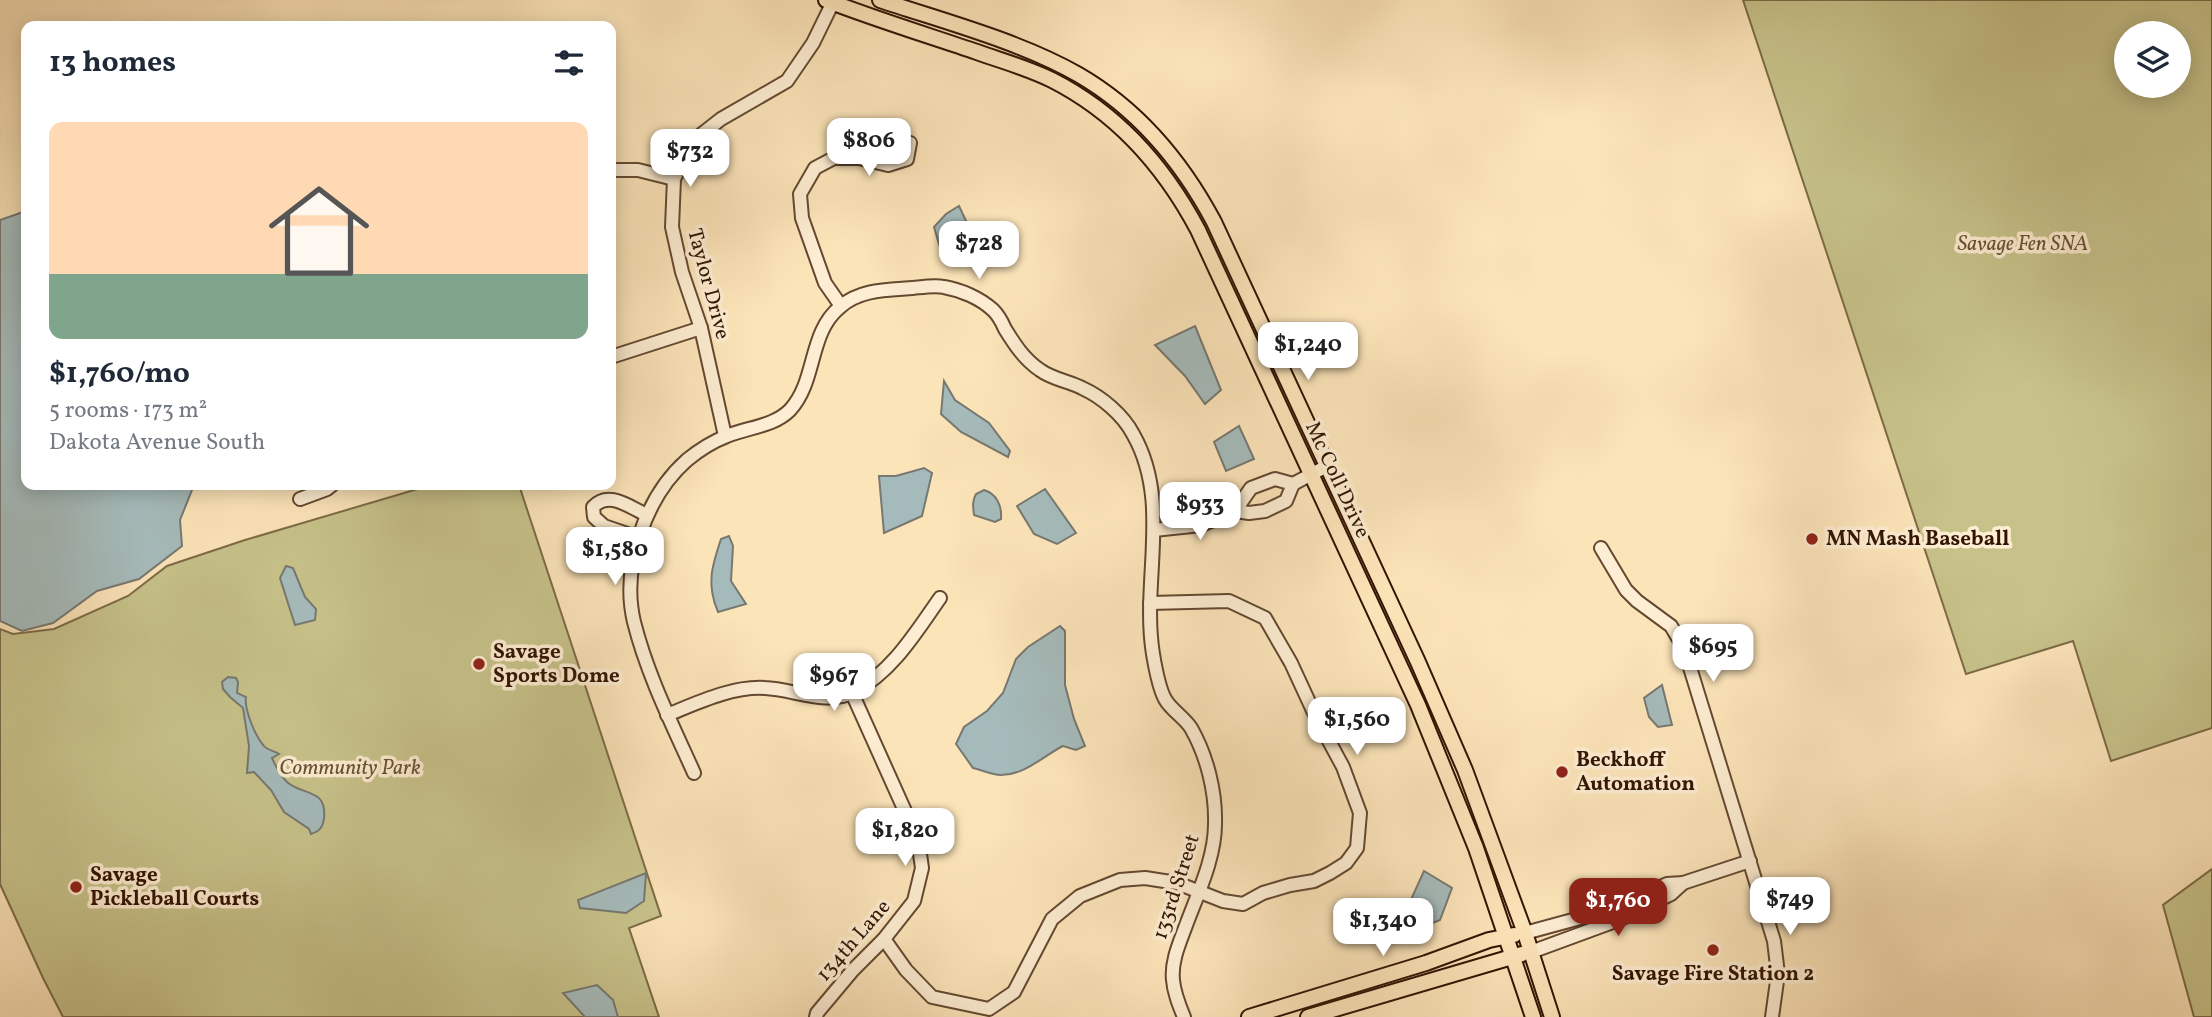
<!DOCTYPE html>
<meta charset="utf-8">
<style>
:root{--surface:#fff;--page:#f2f2f3;--text:#1f2937;--muted:#747a83;--accent:#8f2418}
body{margin:0;font-family:Vollkorn,serif;background:var(--page);color:var(--text);height:100vh;display:flex;flex-direction:column;font-size:26px;white-space:nowrap}
*{box-sizing:border-box;margin:0}
p{font-size:23px;color:var(--muted)}
.icon{flex:none;width:38px;height:38px;fill:none;stroke:currentColor;stroke-width:2;stroke-linecap:round;stroke-linejoin:round}
.map{position:relative;flex:1;overflow:hidden}
.drawer{position:absolute;left:21px;top:21px;width:595px;height:469px;display:flex;flex-direction:column;background:var(--surface);border-radius:14px;box-shadow:0 4px 18px #0003}
.drawer>*{flex:none}
.tools{position:absolute;left:2114px;top:21px;display:grid;gap:14px}
.tools a{display:grid;place-items:center;width:77px;height:77px;border-radius:50%;background:var(--surface);box-shadow:0 4px 18px #0003;font-size:35px}
.price{position:absolute;translate:-50% -60px;padding:0 16px;border-radius:14px;background:#fff;color:#222;font-size:23px;line-height:46px;filter:drop-shadow(0 2px 4px #0008)}
.price::after{content:'';position:absolute;left:50%;top:42px;width:21px;height:16px;margin-left:-10px;background:inherit;clip-path:polygon(0 0,100% 0,50% 100%)}
.price.on{background:var(--accent);color:#fff}
ul{padding:0;list-style:none}
li{display:grid;align-content:center;gap:14px;height:371px;padding:0 28px}
li span{display:grid;place-items:center;height:217px;border-radius:14px;color:#555}
li>.icon{margin-inline-start:auto}
span .icon{width:126px;height:126px;fill:#fffc;stroke-width:1}
li b{font-size:30px}
h2{display:flex;justify-content:space-between;align-items:center;height:84px;padding:0 28px;font-size:30px}
.map>svg:first-child{display:block}
.green{fill:#c7c28a;stroke:#7c6b46;stroke-width:2;fill-rule:evenodd}
.water{fill:#a5bbbb;stroke:#777871;stroke-width:2}
.lines{fill:none;stroke-linecap:round;stroke-linejoin:round}
.minor-casing{stroke:#644830;stroke-width:16}
.major-casing{stroke:#321402;stroke-width:18}
.minor{stroke:#fdedd2;stroke-width:12}
.major{stroke:#fce4b9;stroke-width:14}
.poi-dot{fill:#8f2418;stroke:#fdedd2;stroke-width:2.5}
.labels{text-anchor:middle;dominant-baseline:central;stroke-width:7;stroke-linejoin:round;paint-order:stroke}
.park-label{font-size:21px;font-style:italic;fill:#665132;stroke:#fdedd2}
.street-label{font-size:21px;fill:#321402;stroke:#fdedd2}
.poi-label{font-size:21px;font-weight:bold;fill:#321402;stroke:#fdedd2;text-anchor:start}
</style>
<div class="map">
<svg width="2212" height="1017" viewBox="0 0 2212 1017">
<rect width="100%" height="100%" fill="#fce4b9"/>
<filter id="stains"><feTurbulence type="fractalNoise" baseFrequency=".00286" numOctaves="4"/><feColorMatrix values="0 0 0 0 .2 0 0 0 0 .09 0 0 0 0 .02 0 0 0 .5 -.17"/></filter>
<radialGradient id="worn" r=".72"><stop offset=".6" stop-color="#630" stop-opacity="0"/><stop offset="1" stop-color="#630" stop-opacity=".3"/></radialGradient>
<g class="green">
<path d="M1743,0H2212V728L2111,761L2073,641L1966,674ZM2126,33H2179V86H2126Z"/>
<polygon points="431,485 519,485 661,916 629,928 659,1017 63,1017 43,978 0,884 0,629 13,634 54,629 128,596 167,566 245,540"/>
<polygon points="2212,869 2212,1017 2194,1017 2163,905"/>
</g>
<g class="water">
<polygon points="959,206 975,240 991,257 989,263 961,260 941,251 934,227 946,214"/>
<polygon points="26,211 26,485 194,485 180,520 182,546 139,579 97,591 53,623 22,631 0,621 0,220"/>
<polygon points="1195,326 1221,390 1205,404 1185,376 1155,345"/>
<polygon points="944,381 955,400 989,423 1010,451 1008,457 961,432 941,414"/>
<polygon points="1239,426 1254,459 1226,471 1214,442"/>
<polygon points="924,468 932,473 922,516 884,533 879,476 896,476"/>
<polygon points="1045,489 1076,533 1057,544 1034,534 1017,506"/>
<path d="M984,490C997,494 1002,506 1001,519L995,522L974,515C973,507 972,501 976,494Z"/>
<path d="M729,536L733,546L731,581L746,604L718,612C706,584 712,566 721,539Z"/>
<polygon points="286,566 293,568 305,597 316,609 315,620 295,625 280,578"/>
<path d="M1060,626L1065,631V685L1074,719L1085,746L1076,750L1063,746C1043,756 1025,775 1001,775C992,775 982,770 973,768L956,744L964,727L987,711L1003,693L1016,659L1028,647Z"/>
<path d="M228,677L236,678L238,682L237,693L246,697C244,709 255,736 264,746C267,750 274,751 279,754L272,758C276,767 280,775 287,782C303,796 327,788 324,818C323,827 320,831 311,834L309,829L284,812L271,790L254,772L247,773L249,746L243,708L230,697L223,689L222,682Z"/>
<polygon points="1662,685 1672,725 1658,727 1649,717 1644,698"/>
<polygon points="1424,871 1452,888 1440,920 1423,927 1391,933 1385,926 1410,902"/>
<polygon points="646,873 644,901 626,913 580,908 578,900"/>
<polygon points="597,985 613,1000 618,1017 585,1017 563,993"/>
</g>
<g class="lines">
<g class="minor-casing">
<g id="minor">
<polyline points="611,170 638,170 674,179"/>
<polyline points="841,306 825,283 802,218 800,194 815,168 834,158 859,158 888,165 907,159 910,143 898,139 871,150 859,158"/>
<polyline points="611,357 701,328"/>
<polyline points="725,436 701,328 682,272 672,227 674,179 693,141 721,119 787,81 813,43 834,0"/>
<polyline points="1293,484 1327,466"/>
<polyline points="300,499 327,489 332,485"/>
<polyline points="1154,530 1201,525 1235,511 1249,513 1265,511 1286,501 1293,484 1275,479 1251,488 1235,511"/>
<path d="M639,538L604,526L594,517L593,507C609,490 629,507 647,515"/>
<polyline points="1601,548 1626,590 1637,601 1671,626 1684,648 1774,941 1778,974 1772,1017"/>
<path d="M667,715C697,703 732,686 765,688C793,689 827,706 854,692C893,671 916,632 940,598"/>
<path d="M694,773C672,724 647,674 634,622C621,568 645,497 687,460C698,451 714,441 727,436C748,427 773,427 790,410C817,381 808,333 840,307C860,289 888,290 913,288C923,287 935,285 944,287C961,290 980,298 993,310C998,315 1002,322 1005,329C1015,345 1024,359 1040,370C1052,379 1068,381 1082,388C1102,397 1123,415 1133,434C1172,502 1141,581 1153,654C1155,666 1160,690 1165,699C1171,710 1184,717 1191,728C1207,756 1216,792 1215,824C1215,859 1197,895 1185,928C1179,944 1171,962 1173,980C1174,993 1179,1005 1184,1017"/>
<polyline points="1525,933 1602,912 1667,884 1683,883 1750,861"/>
<polyline points="884,939 906,970 932,997 989,1009 1014,992 1052,919 1080,896 1120,880 1145,878 1177,883 1223,901 1243,904 1263,893 1290,885 1314,881 1330,873 1346,863 1357,848 1360,813 1343,767 1315,715 1291,663 1265,618 1229,601 1150,603"/>
<polyline points="1531,952 1618,920 1671,894 1683,883"/>
<polyline points="816,1017 817,1013 853,970 884,939 914,901 922,868 918,840 852,693"/>
</g>
</g>
<g class="major-casing">
<g id="major">
<path d="M826,0C875,19 927,35 977,52C1002,61 1028,68 1052,80C1117,113 1164,166 1198,230L1418,705L1476,848L1533,1017"/>
<path d="M880,0C946,22 1019,41 1079,75C1139,110 1182,162 1214,222L1418,662L1465,770L1525,933L1552,1017"/>
<polyline points="1249,1017 1426,963 1489,940 1514,935"/>
<polyline points="1308,1017 1522,954"/>
</g>
</g>
<use href="#minor" class="minor"/>
<use href="#major" class="major"/>
</g>
<g class="poi-dot">
<circle cx="1812" cy="539" r="7"/>
<circle cx="479" cy="664" r="7"/>
<circle cx="1562" cy="772" r="7"/>
<circle cx="76" cy="887" r="7"/>
<circle cx="1713" cy="950" r="7"/>
</g>
<g class="labels">
<g class="park-label">
<text x="2023" y="244">Savage Fen SNA</text>
<text x="350" y="768">Community Park</text>
</g>
<g class="street-label">
<text transform="translate(708 284) rotate(75)">Taylor Drive</text>
<text transform="translate(1337 480) rotate(65)">Mc Coll Drive</text>
<text transform="translate(1177 887) rotate(-72)">133rd Street</text>
<text transform="translate(854 941) rotate(-49)">134th Lane</text>
</g>
<g class="poi-label">
<text x="1826" y="539">MN Mash Baseball</text>
<text x="493" y="652">Savage<tspan x="493" dy="24">Sports Dome</tspan></text>
<text x="1576" y="760">Beckhoff<tspan x="1576" dy="24">Automation</tspan></text>
<text x="90" y="875">Savage<tspan x="90" dy="24">Pickleball Courts</tspan></text>
<text x="1713" y="974" text-anchor="middle">Savage Fire Station 2</text>
</g>
</g>
<rect width="100%" height="100%" filter="url(#stains)"/>
<rect width="100%" height="100%" fill="url(#worn)"/>
</svg>
<div class="tools">
<a><svg class="icon" aria-label="layers" viewBox="0 0 24 24"><path d="M12 4l9 5-9 5-9-5zM3 14l9 5 9-5"/></svg></a>
</div>
<b class="price" style="left:869px;top:178px">$806</b>
<b class="price" style="left:690px;top:189px">$732</b>
<b class="price" style="left:979px;top:281px">$728</b>
<b class="price" style="left:1308px;top:382px">$1,240</b>
<b class="price" style="left:1200px;top:542px">$933</b>
<b class="price" style="left:615px;top:587px">$1,580</b>
<b class="price" style="left:1713px;top:684px">$695</b>
<b class="price" style="left:834px;top:713px">$967</b>
<b class="price" style="left:1357px;top:757px">$1,560</b>
<b class="price" style="left:905px;top:868px">$1,820</b>
<b class="price" style="left:1790px;top:937px">$749</b>
<b class="price on" style="left:1618px;top:938px">$1,760</b>
<b class="price" style="left:1383px;top:958px">$1,340</b>
<section class="drawer">
<h2>13 homes<svg class="icon" aria-label="filters" viewBox="0 0 24 24"><path d="M4 7h16M4 17h16"/><circle cx="9" cy="7" r="2"/><circle cx="15" cy="17" r="2"/></svg></h2>
<ul>
<li><span style="background:linear-gradient(#ffd9b3 70%,#7fa58c 0)"><svg class="icon" aria-label="home" viewBox="0 0 24 24"><path d="M3 11l9-7 9 7M6 9v11h12V9"/></svg></span><div><b>$1,760/mo</b><p>5 rooms · 173 m²</p><p>Dakota Avenue South</p></div></li>
</ul>
</section>
</div>
